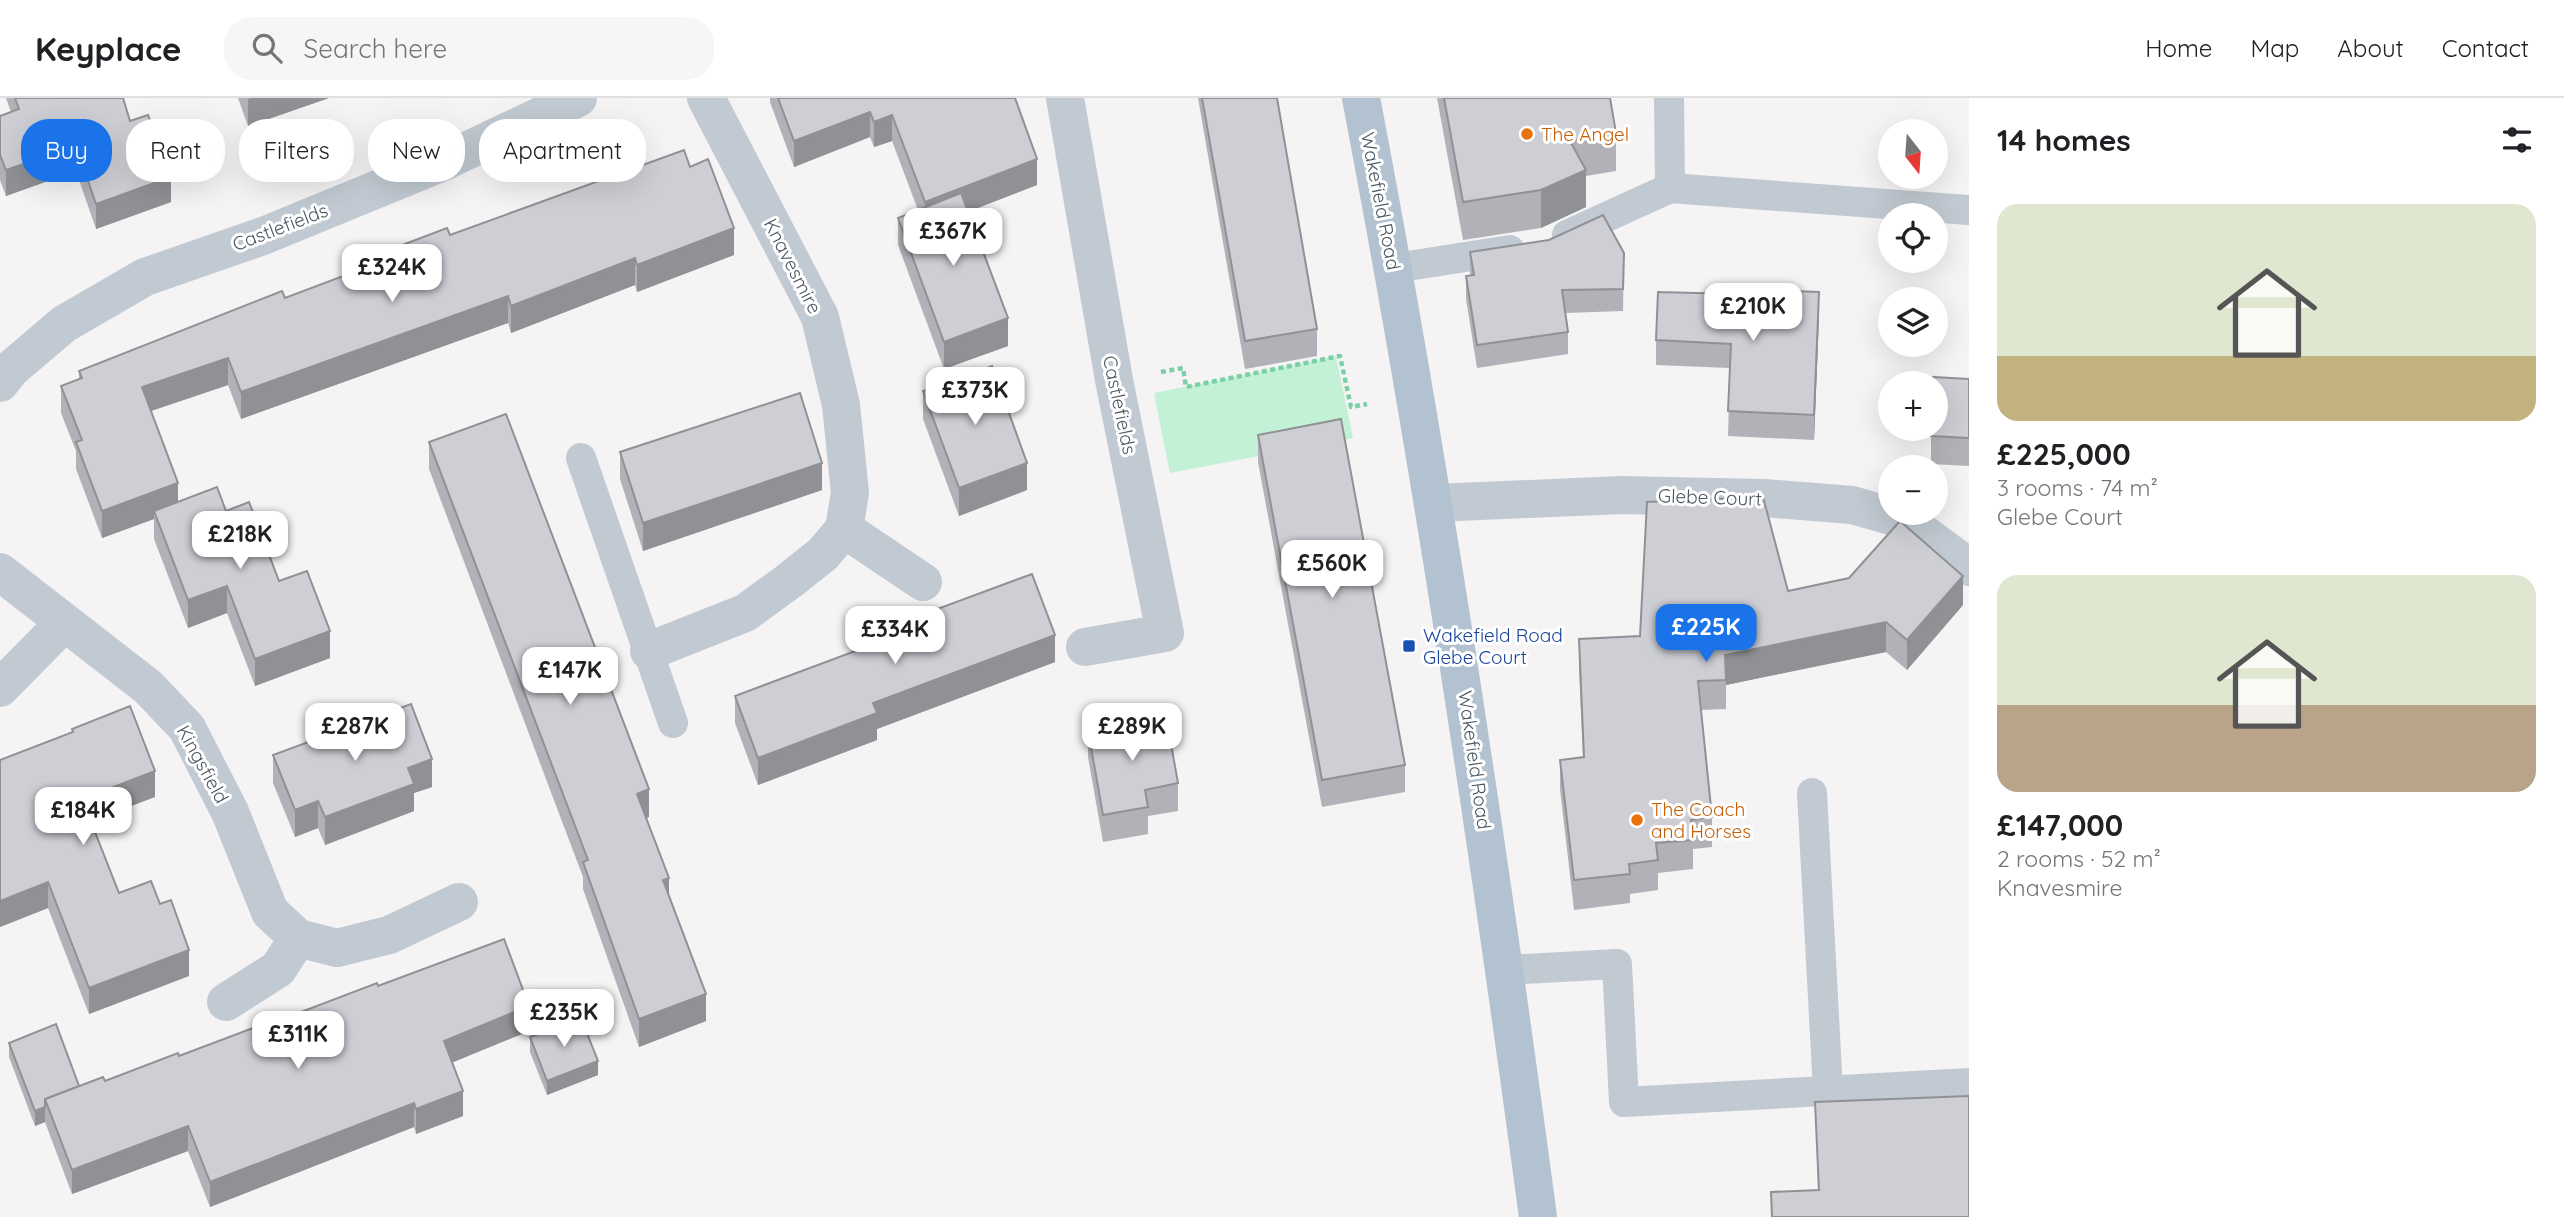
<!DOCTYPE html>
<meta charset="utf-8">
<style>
:root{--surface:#fff;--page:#f6f6f6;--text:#202124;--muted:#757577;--line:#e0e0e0;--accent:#1a73e8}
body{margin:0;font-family:Quicksand,sans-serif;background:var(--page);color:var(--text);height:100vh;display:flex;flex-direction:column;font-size:26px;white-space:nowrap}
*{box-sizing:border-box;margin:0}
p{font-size:23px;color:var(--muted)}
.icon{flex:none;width:38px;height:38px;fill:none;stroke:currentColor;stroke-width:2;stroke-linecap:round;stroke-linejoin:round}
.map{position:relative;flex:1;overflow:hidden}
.details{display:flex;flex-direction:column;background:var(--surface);width:595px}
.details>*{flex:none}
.top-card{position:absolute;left:21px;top:21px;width:665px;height:63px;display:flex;gap:14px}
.needle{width:46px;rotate:163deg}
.fabs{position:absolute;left:1878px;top:21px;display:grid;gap:14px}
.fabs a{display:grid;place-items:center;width:70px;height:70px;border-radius:50%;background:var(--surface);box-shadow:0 7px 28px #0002;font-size:35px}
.price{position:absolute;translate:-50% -60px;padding:0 16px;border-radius:14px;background:#fff;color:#222;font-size:23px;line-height:46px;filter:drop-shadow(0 2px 4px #0008)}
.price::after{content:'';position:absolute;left:50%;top:42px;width:21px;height:16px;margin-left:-10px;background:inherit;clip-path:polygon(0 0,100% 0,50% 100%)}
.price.current{background:var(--accent);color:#fff}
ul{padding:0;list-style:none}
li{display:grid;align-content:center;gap:14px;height:371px;padding:0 28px}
li span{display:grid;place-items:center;height:217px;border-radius:21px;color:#555}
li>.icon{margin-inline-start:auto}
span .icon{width:126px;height:126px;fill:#fffc;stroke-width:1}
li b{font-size:30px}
h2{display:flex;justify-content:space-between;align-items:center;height:84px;padding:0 28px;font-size:30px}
.tag{padding:0 24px;border-radius:28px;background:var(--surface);box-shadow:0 7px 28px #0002;font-size:24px;line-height:63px}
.tag.current{background:var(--accent);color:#fff}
header{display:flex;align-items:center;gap:42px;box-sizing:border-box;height:98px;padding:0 35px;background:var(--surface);border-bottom:2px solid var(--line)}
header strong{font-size:33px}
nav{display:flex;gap:38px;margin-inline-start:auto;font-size:24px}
.search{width:490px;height:63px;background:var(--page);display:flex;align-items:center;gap:18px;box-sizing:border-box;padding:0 24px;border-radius:28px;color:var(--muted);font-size:26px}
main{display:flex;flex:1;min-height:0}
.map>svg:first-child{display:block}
.green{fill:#c3f1d5}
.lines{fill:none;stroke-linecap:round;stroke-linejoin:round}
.path{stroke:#7ad0a6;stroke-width:4.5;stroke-dasharray:5 3.5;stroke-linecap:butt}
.service{stroke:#c1cad2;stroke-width:30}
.minor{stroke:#c1cad2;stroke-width:38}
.primary{stroke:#b3c2d1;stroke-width:38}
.wall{fill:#b0b2b7}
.shaded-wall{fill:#909195}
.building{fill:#cdcfd5;stroke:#909195;stroke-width:2}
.food-dot{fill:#e8710a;stroke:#fff;stroke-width:2.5}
.transit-dot{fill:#1a4fb4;stroke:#fff;stroke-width:2.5}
.labels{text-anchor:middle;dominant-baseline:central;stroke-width:6;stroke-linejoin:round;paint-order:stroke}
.food-label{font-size:19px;fill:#c56008;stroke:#fff;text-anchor:start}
.street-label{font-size:19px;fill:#4a5661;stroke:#fff}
.transit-label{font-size:19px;fill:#164399;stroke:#fff;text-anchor:start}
</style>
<header>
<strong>Keyplace</strong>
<div class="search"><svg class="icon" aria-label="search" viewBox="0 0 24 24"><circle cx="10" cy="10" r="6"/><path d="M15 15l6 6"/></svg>Search here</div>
<nav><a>Home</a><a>Map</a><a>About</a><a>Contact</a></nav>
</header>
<main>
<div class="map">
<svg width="1969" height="1119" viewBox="0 0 1969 1119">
<rect width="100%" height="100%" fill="#f5f3f3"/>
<polygon class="green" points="1336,258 1353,340 1170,375 1154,295"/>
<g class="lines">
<polyline class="path" points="1161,274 1183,270 1186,289 1340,258 1351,309 1367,306"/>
<g class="service">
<polyline points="1669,0 1670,90"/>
<polyline points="1567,137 1670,90 1969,112"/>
<polyline points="1395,170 1510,152"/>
<polyline points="581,360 673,625"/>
<polyline points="1812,695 1828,993"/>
<polyline points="1505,872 1617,866 1624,1004 1969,985"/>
</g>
<g class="minor">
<polyline points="1065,0 1114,282 1165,535 1085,549"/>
<polyline points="0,285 11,271 64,226 145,179 263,138 441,65 578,0"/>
<polyline points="1434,405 1622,397 1763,400 1852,407 1905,422 1969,469"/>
<polyline points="844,431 923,484"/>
<polyline points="0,474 148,589 187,630 230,714 270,814 298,840 337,850 389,837 459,804"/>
<polyline points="649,553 745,515 789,483 823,456 844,431 850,395 841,307 820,219 706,0"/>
<polyline points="0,590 63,526"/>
<polyline points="226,904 278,871 298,840"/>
</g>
<path class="primary" d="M1361,0C1432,371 1488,744 1538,1119"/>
</g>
<g class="wall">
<polygon points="6,0 123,0 130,23 171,104 96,131 76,73 6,98 0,82 0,18 11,14"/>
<polygon points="238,0 329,0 248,28"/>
<polygon points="770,0 1015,0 1037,87 968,114 1008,248 944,271 898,147 898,120 918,112 892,43 874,49 870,39 794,69 770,4"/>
<polygon points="1198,0 1277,0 1317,231 1317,258 1245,271"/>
<polygon points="1437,0 1610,0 1616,35 1616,73 1586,78 1586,109 1541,130 1463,142"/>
<polygon points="690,69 734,157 637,194 635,187 511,235 508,225 241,321 228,287 151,313 178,404 226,413 279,483 330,560 255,588 227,515 188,530 154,441 154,421 102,440 76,371 76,353 61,315 61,288 79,281 79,273 285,200 368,169 368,160"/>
<polygon points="1470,154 1624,155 1623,213 1565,215 1568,234 1568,256 1477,270 1466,201 1466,178 1470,178"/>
<polygon points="1819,219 1814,342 1728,338 1730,270 1656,267 1656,242"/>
<polygon points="1969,281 1969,368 1931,366 1931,331"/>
<polygon points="923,293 1027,392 959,418 923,321"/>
<polygon points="1258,337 1405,667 1405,694 1322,709 1258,364"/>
<polygon points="429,344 649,719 646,720 706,923 639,949 583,791 583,779 429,371"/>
<polygon points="620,354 822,392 643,453 620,381"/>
<polygon points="1788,493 1963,507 1907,572 1886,554 1726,587 1726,611 1701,612 1712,719 1712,749 1693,751 1693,771 1658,775 1658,792 1630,796 1630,805 1574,812 1560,691 1560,662 1583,659 1579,571 1579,541 1640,538"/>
<polygon points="913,520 1055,564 877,631 877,642 758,687 735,625 735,598 913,532"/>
<polygon points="72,631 155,699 91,723 119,795 160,806 189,878 89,916 48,810 0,829 72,635"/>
<polygon points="1088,632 1178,685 1178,713 1148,718 1148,736 1103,744 1088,659"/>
<polygon points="273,657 432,689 414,695 414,713 325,747 318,730 295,739 273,685"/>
<polygon points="378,888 529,933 452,964 463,1018 416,1036 414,1029 210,1109 188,1053 72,1096 45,1024 35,1028 9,959 9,945 79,988 105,983 254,932"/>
<polygon points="530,939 598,977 547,997 530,954"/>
<polygon points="1815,1004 1969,1119 1771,1119 1771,1094 1818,1092"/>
</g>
<g class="shaded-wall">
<polygon points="251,0 329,0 248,28 248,1"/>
<polygon points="870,14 870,39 794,69 794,43"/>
<polygon points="892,17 892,43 874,49 874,24"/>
<polygon points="76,48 76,73 6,98 6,72"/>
<polygon points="1037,61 1037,87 925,130 925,104"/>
<polygon points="1586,72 1586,109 1541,130 1541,92"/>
<polygon points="171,79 171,104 96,131 96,106"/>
<polygon points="734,130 734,157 637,194 637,167"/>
<polygon points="635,160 635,187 511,235 511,208"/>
<polygon points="1819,194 1819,219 1814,342 1814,317"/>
<polygon points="508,198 508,225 241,321 241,294"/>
<polygon points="1008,220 1008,248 944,271 944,244"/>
<polygon points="228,260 228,287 142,316 142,289"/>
<polygon points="822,365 822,392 643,453 643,425"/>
<polygon points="1027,365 1027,392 959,418 959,390"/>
<polygon points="178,385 178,412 154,413 154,421 102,440 102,413"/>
<polygon points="1963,478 1963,507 1907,572 1907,542"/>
<polygon points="227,488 227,515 188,530 188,502"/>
<polygon points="1886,524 1886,554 1726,587 1725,557"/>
<polygon points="330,533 330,560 255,588 255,561"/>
<polygon points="1055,537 1055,564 877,631 877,642 758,687 758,660 873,605"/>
<polygon points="432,661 432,689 414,695 414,713 325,747 325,719 408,670"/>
<polygon points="155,673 155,699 82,726 82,701"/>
<polygon points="649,691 649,719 637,723 637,696"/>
<polygon points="318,703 318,730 295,739 295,712"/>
<polygon points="669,780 669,807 663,782"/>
<polygon points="48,784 48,810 0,829 0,803"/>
<polygon points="189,852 189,878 89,916 89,890"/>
<polygon points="706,896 706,923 639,949 639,921"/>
<polygon points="529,908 529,933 444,968 444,943"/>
<polygon points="598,963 598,977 547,997 547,983"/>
<polygon points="463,993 463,1018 416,1036 416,1011"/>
<polygon points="414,1005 414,1029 210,1109 210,1084"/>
<polygon points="45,1009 45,1024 35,1028 35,1013"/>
<polygon points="188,1028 188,1053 72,1096 72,1072"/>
</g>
<g class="building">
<polygon points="15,0 123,0 130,23 148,17 171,79 96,106 76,48 6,72 0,57 0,18 19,11"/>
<polygon points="778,0 1015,0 1037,61 925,104 892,17 874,24 870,14 794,43"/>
<polygon points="1202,0 1277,0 1317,231 1245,243"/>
<polygon points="1444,0 1610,0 1616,35 1570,43 1586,72 1541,92 1463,104"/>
<polygon points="684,52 690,69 708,61 734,130 637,167 635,160 511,208 508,198 241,294 228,260 142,289 178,385 102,413 76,344 82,342 61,288 82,280 79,273 282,193 285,200 370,168 368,160 447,130 450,137"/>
<polygon points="961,95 1008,220 944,244 898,120"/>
<polygon points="1603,117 1624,155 1623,191 1562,192 1568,234 1477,247 1466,178 1474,177 1470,154 1549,142"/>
<polygon points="1733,191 1819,194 1814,317 1728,313 1731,246 1656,242 1658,194 1733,196"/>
<polygon points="992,268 1027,365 959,390 923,293"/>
<polygon points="1933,279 1969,281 1969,340 1931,338 1931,331 1936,331 1936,285 1933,285"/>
<polygon points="800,295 822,365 643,425 620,354"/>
<polygon points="506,316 649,691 637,696 669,780 663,782 706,896 639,921 583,764 588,762 429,344"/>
<polygon points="1341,321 1405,667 1322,682 1258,337"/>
<polygon points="217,389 226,413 249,404 279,483 307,473 330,533 255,561 227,488 188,502 154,413"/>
<polygon points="1763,399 1788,493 1849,480 1900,423 1963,478 1907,542 1886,524 1725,557 1726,582 1698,583 1712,719 1691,722 1693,742 1656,745 1658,762 1629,766 1630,776 1574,782 1560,662 1584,659 1579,541 1640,538 1647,404"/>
<polygon points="1032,476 1055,537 873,605 877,615 758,660 735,598 917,530 913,520"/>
<polygon points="411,606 432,661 408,670 414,686 325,719 318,703 295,712 273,657"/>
<polygon points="130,608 155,673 82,701 119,795 151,783 160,806 171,802 189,852 89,890 48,784 0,803 0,662 73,634 72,631"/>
<polygon points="1166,618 1178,685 1145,692 1148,709 1103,717 1088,632"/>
<polygon points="504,841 529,908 444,943 463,993 416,1011 414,1005 210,1084 188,1028 72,1072 45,1001 103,979 105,983 178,955 179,958 253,930 254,932 377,885 378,888"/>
<polygon points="581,920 598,963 547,983 530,939"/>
<polygon points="56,926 79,988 45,1001 45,1009 35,1013 9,945"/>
<polygon points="1969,998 1969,1119 1772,1119 1771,1094 1819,1092 1815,1004"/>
</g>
<g class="food-dot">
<circle cx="1527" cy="36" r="7"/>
<circle cx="1637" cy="722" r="7"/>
</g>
<rect class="transit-dot" x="1402" y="541" width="14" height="14" rx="3.5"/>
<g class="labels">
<g class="food-label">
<text x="1541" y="36">The Angel</text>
<text x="1651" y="711">The Coach<tspan x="1651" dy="22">and Horses</tspan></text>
</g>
<g class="street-label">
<text transform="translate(1381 103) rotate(79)">Wakefield Road</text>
<text transform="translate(280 129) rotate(-21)">Castlefields</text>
<text transform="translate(793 168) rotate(63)">Knavesmire</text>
<text transform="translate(1120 307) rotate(78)">Castlefields</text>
<text transform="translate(1710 399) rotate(2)">Glebe Court</text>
<text transform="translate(1475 662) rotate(82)">Wakefield Road</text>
<text transform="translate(203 666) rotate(61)">Kingsfield</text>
</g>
<g class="transit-label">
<text x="1423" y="537">Wakefield Road<tspan x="1423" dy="22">Glebe Court</tspan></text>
</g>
</g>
</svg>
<div class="fabs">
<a><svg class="needle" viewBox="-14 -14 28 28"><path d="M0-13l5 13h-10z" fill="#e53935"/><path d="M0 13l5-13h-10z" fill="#757577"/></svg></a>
<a><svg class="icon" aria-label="locate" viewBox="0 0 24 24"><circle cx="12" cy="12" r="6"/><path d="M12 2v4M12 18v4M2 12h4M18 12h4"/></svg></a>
<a><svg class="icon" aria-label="layers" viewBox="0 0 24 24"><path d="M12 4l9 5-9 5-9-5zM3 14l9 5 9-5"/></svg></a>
<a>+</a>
<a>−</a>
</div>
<b class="price" style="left:953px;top:170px">£367K</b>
<b class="price" style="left:392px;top:206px">£324K</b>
<b class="price" style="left:1753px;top:245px">£210K</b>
<b class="price" style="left:975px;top:329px">£373K</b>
<b class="price" style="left:240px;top:473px">£218K</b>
<b class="price" style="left:1332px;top:502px">£560K</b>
<b class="price current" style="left:1706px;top:566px">£225K</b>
<b class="price" style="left:895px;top:568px">£334K</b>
<b class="price" style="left:570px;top:609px">£147K</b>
<b class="price" style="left:355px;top:665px">£287K</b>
<b class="price" style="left:1132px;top:665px">£289K</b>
<b class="price" style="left:83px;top:749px">£184K</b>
<b class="price" style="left:564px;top:951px">£235K</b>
<b class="price" style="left:298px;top:973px">£311K</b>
<div class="top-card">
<a class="tag current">Buy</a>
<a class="tag">Rent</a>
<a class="tag">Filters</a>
<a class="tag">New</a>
<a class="tag">Apartment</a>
</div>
</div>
<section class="details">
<h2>14 homes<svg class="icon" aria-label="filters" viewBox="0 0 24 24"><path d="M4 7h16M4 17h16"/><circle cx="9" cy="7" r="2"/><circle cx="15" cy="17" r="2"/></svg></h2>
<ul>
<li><span style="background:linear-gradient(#dfe7d0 70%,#c2b280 0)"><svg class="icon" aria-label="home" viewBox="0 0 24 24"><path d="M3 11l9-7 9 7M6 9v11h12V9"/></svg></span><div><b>£225,000</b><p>3 rooms · 74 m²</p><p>Glebe Court</p></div></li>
<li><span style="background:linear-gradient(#dfe7d0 60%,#b9a48a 0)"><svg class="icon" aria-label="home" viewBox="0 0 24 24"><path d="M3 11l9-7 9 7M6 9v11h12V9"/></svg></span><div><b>£147,000</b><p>2 rooms · 52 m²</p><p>Knavesmire</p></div></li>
</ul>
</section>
</main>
